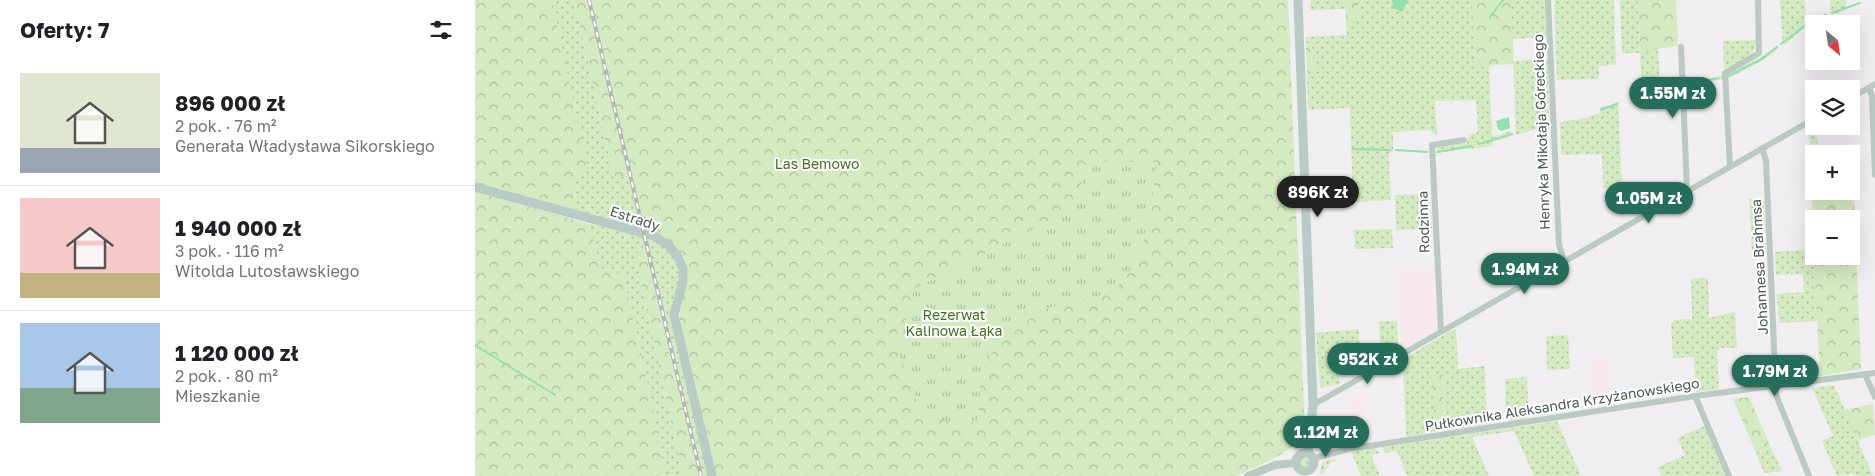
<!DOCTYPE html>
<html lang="pl">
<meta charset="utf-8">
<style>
:root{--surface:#fff;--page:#f2f2f2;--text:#202124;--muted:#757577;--line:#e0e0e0;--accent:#256e5a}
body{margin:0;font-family:"Golos Text",sans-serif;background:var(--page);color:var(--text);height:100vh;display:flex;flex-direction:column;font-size:19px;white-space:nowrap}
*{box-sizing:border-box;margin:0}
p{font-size:16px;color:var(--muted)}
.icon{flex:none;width:28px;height:28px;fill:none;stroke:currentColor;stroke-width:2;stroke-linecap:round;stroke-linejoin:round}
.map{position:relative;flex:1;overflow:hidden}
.drawer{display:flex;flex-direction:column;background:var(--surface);width:475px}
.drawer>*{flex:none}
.needle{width:32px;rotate:151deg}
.tools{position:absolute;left:1330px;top:15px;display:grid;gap:10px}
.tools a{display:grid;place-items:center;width:55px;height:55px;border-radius:0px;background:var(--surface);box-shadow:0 5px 20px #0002;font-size:25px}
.price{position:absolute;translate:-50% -42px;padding:0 11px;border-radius:18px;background:var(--accent);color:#fff;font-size:16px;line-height:32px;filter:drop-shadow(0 1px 2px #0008)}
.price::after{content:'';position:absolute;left:50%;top:30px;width:15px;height:11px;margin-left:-8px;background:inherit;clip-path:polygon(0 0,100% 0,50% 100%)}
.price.selected{background:#222;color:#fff}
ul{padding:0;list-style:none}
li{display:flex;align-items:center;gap:15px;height:125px;padding:0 20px}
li+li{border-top:1px solid var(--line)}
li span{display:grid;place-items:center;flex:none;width:140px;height:100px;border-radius:0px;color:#555}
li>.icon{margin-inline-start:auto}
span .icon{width:60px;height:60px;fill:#fffc;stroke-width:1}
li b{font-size:21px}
h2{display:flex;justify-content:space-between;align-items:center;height:60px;padding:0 20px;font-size:21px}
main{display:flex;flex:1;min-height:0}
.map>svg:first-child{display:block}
.commercial{fill:#fae9ec}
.grass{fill:url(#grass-dots)}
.forest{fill:url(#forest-crowns)}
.park{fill:url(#park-tufts)}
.water{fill:#93e2ae}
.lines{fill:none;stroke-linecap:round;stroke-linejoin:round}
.stream{stroke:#93e2ae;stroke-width:2}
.minor{stroke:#bbc9c3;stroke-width:6}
.tertiary{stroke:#bbc9c3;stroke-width:8}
.secondary{stroke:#b9cbc5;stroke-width:9}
.rail-casing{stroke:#b1b8b6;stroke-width:4}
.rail{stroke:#fff;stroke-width:2;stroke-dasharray:5.5;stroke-linecap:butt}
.labels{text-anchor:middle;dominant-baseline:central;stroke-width:4;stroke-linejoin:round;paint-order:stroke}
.street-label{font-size:14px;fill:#485953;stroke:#fff}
.park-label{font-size:14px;fill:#3f7321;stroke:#fff}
</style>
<main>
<section class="drawer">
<h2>Oferty: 7<svg class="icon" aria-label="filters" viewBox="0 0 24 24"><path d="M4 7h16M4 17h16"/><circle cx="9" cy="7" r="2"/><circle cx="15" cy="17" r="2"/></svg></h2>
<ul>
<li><span style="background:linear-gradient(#dfe7d0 75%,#9aa5b1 0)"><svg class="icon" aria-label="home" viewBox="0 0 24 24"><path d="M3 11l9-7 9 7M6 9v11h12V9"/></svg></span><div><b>896 000 zł</b><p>2 pok. · 76 m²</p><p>Generała Władysława Sikorskiego</p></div></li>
<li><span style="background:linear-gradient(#f6c9c9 75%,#c2b280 0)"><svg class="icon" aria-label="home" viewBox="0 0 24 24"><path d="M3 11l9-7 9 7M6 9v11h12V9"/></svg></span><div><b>1 940 000 zł</b><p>3 pok. · 116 m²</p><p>Witolda Lutosławskiego</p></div></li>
<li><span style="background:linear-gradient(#a9c7e8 65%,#7fa58c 0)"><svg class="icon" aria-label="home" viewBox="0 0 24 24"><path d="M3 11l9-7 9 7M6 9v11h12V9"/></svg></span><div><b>1 120 000 zł</b><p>2 pok. · 80 m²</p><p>Mieszkanie</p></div></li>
</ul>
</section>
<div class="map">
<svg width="1400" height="476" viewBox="0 0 1400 476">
<defs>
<pattern id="grass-dots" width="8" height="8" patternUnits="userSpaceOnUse" patternTransform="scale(1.25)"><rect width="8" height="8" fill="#d4eac1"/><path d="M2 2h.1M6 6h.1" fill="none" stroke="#aec19f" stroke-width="1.8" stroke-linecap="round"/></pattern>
<pattern id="forest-crowns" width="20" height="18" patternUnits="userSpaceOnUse" patternTransform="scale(1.25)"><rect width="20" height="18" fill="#d4eac1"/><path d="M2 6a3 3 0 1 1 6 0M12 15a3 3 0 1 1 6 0" fill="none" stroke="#aec19f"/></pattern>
<pattern id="park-tufts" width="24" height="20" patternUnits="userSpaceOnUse" patternTransform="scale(1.25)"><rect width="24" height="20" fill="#d4eac1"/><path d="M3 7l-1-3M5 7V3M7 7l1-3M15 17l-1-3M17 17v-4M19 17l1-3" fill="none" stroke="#aec19f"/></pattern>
</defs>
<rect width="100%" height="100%" fill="#f0eef0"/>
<g class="commercial">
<polygon points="958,270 962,328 927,348 923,271"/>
<polygon points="1135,354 1137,405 1119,408 1117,362 1123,361"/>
<polygon points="888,395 890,443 855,449 844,439 843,414 875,410 873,398"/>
</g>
<g class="grass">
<polygon points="77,0 99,0 139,178 153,176 166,228 103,211 97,179"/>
<polygon points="836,0 870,0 871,9 835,10"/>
<path d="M883,0H997L1000,66L1014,65L1017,137L1036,131L1037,136L1017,142L1018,146L960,153L963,147L992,143L993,135L1003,132L1001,100L960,101L962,136L954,130L918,132V152L914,153L916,200L878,202L875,108L833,110L832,74L839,73L837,45L831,43V37L872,35L871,26C885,20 885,14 883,0Z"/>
<polygon points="1036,0 1070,0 1072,37 1037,39"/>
<polygon points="1079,0 1139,0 1141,65 1124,66 1124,79 1082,80"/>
<polygon points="1145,0 1163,0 1165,51 1183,48 1186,96 1167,98 1165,53 1147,53"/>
<polygon points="1305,0 1330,0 1331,22 1351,13 1351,16 1330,27 1308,46"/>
<polygon points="1355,0 1371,0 1371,10 1356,15"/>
<path d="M1281,40C1282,57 1264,64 1249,69L1248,41Z"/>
<polygon points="1303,45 1303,49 1289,60 1254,78 1254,74 1289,55"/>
<polygon points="1073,59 1074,125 1041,135 1038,61"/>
<polygon points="1249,75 1250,79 1216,87 1216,83"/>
<polygon points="1143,102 1147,187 1128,188 1127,154 1086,155 1085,122 1111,118 1125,113 1125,108"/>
<polygon points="1339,124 1341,126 1343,150 1346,154 1339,154 1339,191 1376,191 1377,160 1379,196 1337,200 1334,127"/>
<polygon points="955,194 957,229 921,230 920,195"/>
<polygon points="1274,199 1289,199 1291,250 1277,251"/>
<path d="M114,224C145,231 202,234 204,276C205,285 201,294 199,302L234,476H224L169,247L160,255L208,476H190L178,408L148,274L126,269Z"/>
<polygon points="917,229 918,248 880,249 879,230"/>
<polygon points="1339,250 1343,321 1304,323 1302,294 1329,292 1328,274 1301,275 1300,252"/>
<polygon points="1233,278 1234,318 1260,312 1262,348 1245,348 1242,351 1244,389 1220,392 1219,357 1198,358 1196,323 1199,320 1217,319 1216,279"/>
<polygon points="904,321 922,321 923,351 906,360"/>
<polygon points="981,328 983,369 1010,366 1012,424 970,430 968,374 957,374 960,423 965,431 931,437 928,359"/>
<polygon points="884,329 885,352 862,354 865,384 845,388 841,333"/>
<polygon points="1093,335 1095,369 1072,370 1071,336"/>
<polygon points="1052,377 1054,418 1031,421 1030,379"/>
<polygon points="1359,385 1398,476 1380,476 1378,474 1362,476 1347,441 1358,436 1337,388"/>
<polygon points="1082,421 1106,476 1059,476 1039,431 997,437 1014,476 932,476 922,451 909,453 908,447"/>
<polygon points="1230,426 1251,476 1186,476 1183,467 1210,455 1202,438"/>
<polygon points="900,448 905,453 896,455 905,476 886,476 876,452"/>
<polygon points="1296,448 1307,471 1289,473 1281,453"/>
<circle cx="830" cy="462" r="6"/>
<polygon points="857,459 862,460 856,462 848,474 845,472 847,462"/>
</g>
<g class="forest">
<polygon points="0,0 77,0 112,165 97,179 103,211 0,183"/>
<path d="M99,0H813L830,434C814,455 784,465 761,476H240L204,322L211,266L169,229L157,176L139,178Z"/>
<polygon points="870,0 883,0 885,15 881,22 871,26"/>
<polygon points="997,0 1036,0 1039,64 1000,67"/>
<polygon points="1163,0 1201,0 1203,46 1165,51"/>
<polygon points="835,42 837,44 839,74 832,74 831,43"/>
<polygon points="0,191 114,224 126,269 148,274 178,408 190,476 0,476"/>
<polygon points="1379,196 1386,369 1345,376 1339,256 1376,256 1376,219 1339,219 1339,247 1337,200"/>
<polygon points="169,247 222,468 224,476 208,476 160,255"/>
<polygon points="956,374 968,374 970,430 965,431 960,423"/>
<polygon points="1274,397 1296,448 1281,453 1258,399"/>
<polygon points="1398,404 1400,435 1382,440 1369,410"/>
</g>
<polygon class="park" points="612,161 682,162 673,231 652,275 638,292 565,310 518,351 506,375 503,419 486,427 445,411 423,350 439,289 590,213 604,191"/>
<g class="water">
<polygon points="917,0 933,0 927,12 918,8"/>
<polygon points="1034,117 1035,128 1026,131 1023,129 1021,121"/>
</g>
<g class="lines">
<g class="stream">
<polyline points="1357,13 1385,3"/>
<polyline points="1015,17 1028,0"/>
<polyline points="1306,44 1331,25 1351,15"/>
<polyline points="1253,76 1287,59 1302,47"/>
<polyline points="1217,84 1243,78"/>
<polyline points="1168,94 1204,87"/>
<polyline points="1126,110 1142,104"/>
<polyline points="1004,144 1037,134"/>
<polyline points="878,149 915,150"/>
<polyline points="921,150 952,152"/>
<polyline points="963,152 996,146"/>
<polyline points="0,345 80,395"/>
</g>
<g class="minor">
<polyline points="1073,0 1084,244 1089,261"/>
<polyline points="1206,47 1212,190"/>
<polyline points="1394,88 1397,96 1400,175"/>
<polyline points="1376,98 1400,84"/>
<polyline points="1287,148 1291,161 1301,395 1334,476"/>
<polyline points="1255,166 1250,73 1284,53 1283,0"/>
<polyline points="966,331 957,145 989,140"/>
<polyline points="1390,374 1400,397"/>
<polyline points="1220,396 1254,476"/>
<polyline points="838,405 1339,119"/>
<polyline points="839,458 874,449 1220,396 1400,373"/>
</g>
<polyline class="tertiary" points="773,476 800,465 821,463"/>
<g class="secondary">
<polyline points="823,0 838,405 833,453"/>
<polyline points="0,187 179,236 193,245 202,255 208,269 208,281 199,315 237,476"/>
<circle cx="830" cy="462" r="9"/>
</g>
<g class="rail-casing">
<polyline id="rail" points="114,0 226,476"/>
</g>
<use href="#rail" class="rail"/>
</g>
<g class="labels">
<g class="street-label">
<text transform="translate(1066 132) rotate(-92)">Henryka Mikołaja Góreckiego</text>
<text transform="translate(160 218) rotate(18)">Estrady</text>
<text transform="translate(948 222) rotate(-92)">Rodzinna</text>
<text transform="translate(1284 267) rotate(-93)">Johannesa Brahmsa</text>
<text transform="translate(1087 404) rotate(-9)">Pułkownika Aleksandra Krzyżanowskiego</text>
</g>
<g class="park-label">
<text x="342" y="163">Las Bemowo</text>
<text x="479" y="314">Rezerwat<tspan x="479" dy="16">Kalinowa Łąka</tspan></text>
</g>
</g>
</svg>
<div class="tools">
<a><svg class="needle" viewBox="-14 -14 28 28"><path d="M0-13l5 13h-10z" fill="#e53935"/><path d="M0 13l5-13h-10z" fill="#757577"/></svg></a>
<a><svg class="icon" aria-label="layers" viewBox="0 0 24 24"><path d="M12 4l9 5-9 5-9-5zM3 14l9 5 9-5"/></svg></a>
<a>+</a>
<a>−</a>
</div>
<b class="price" style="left:1198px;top:119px">1.55M zł</b>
<b class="price selected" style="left:843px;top:218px">896K zł</b>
<b class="price" style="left:1174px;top:224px">1.05M zł</b>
<b class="price" style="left:1050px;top:295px">1.94M zł</b>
<b class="price" style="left:893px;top:385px">952K zł</b>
<b class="price" style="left:1300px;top:397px">1.79M zł</b>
<b class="price" style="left:851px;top:458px">1.12M zł</b>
</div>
</main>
